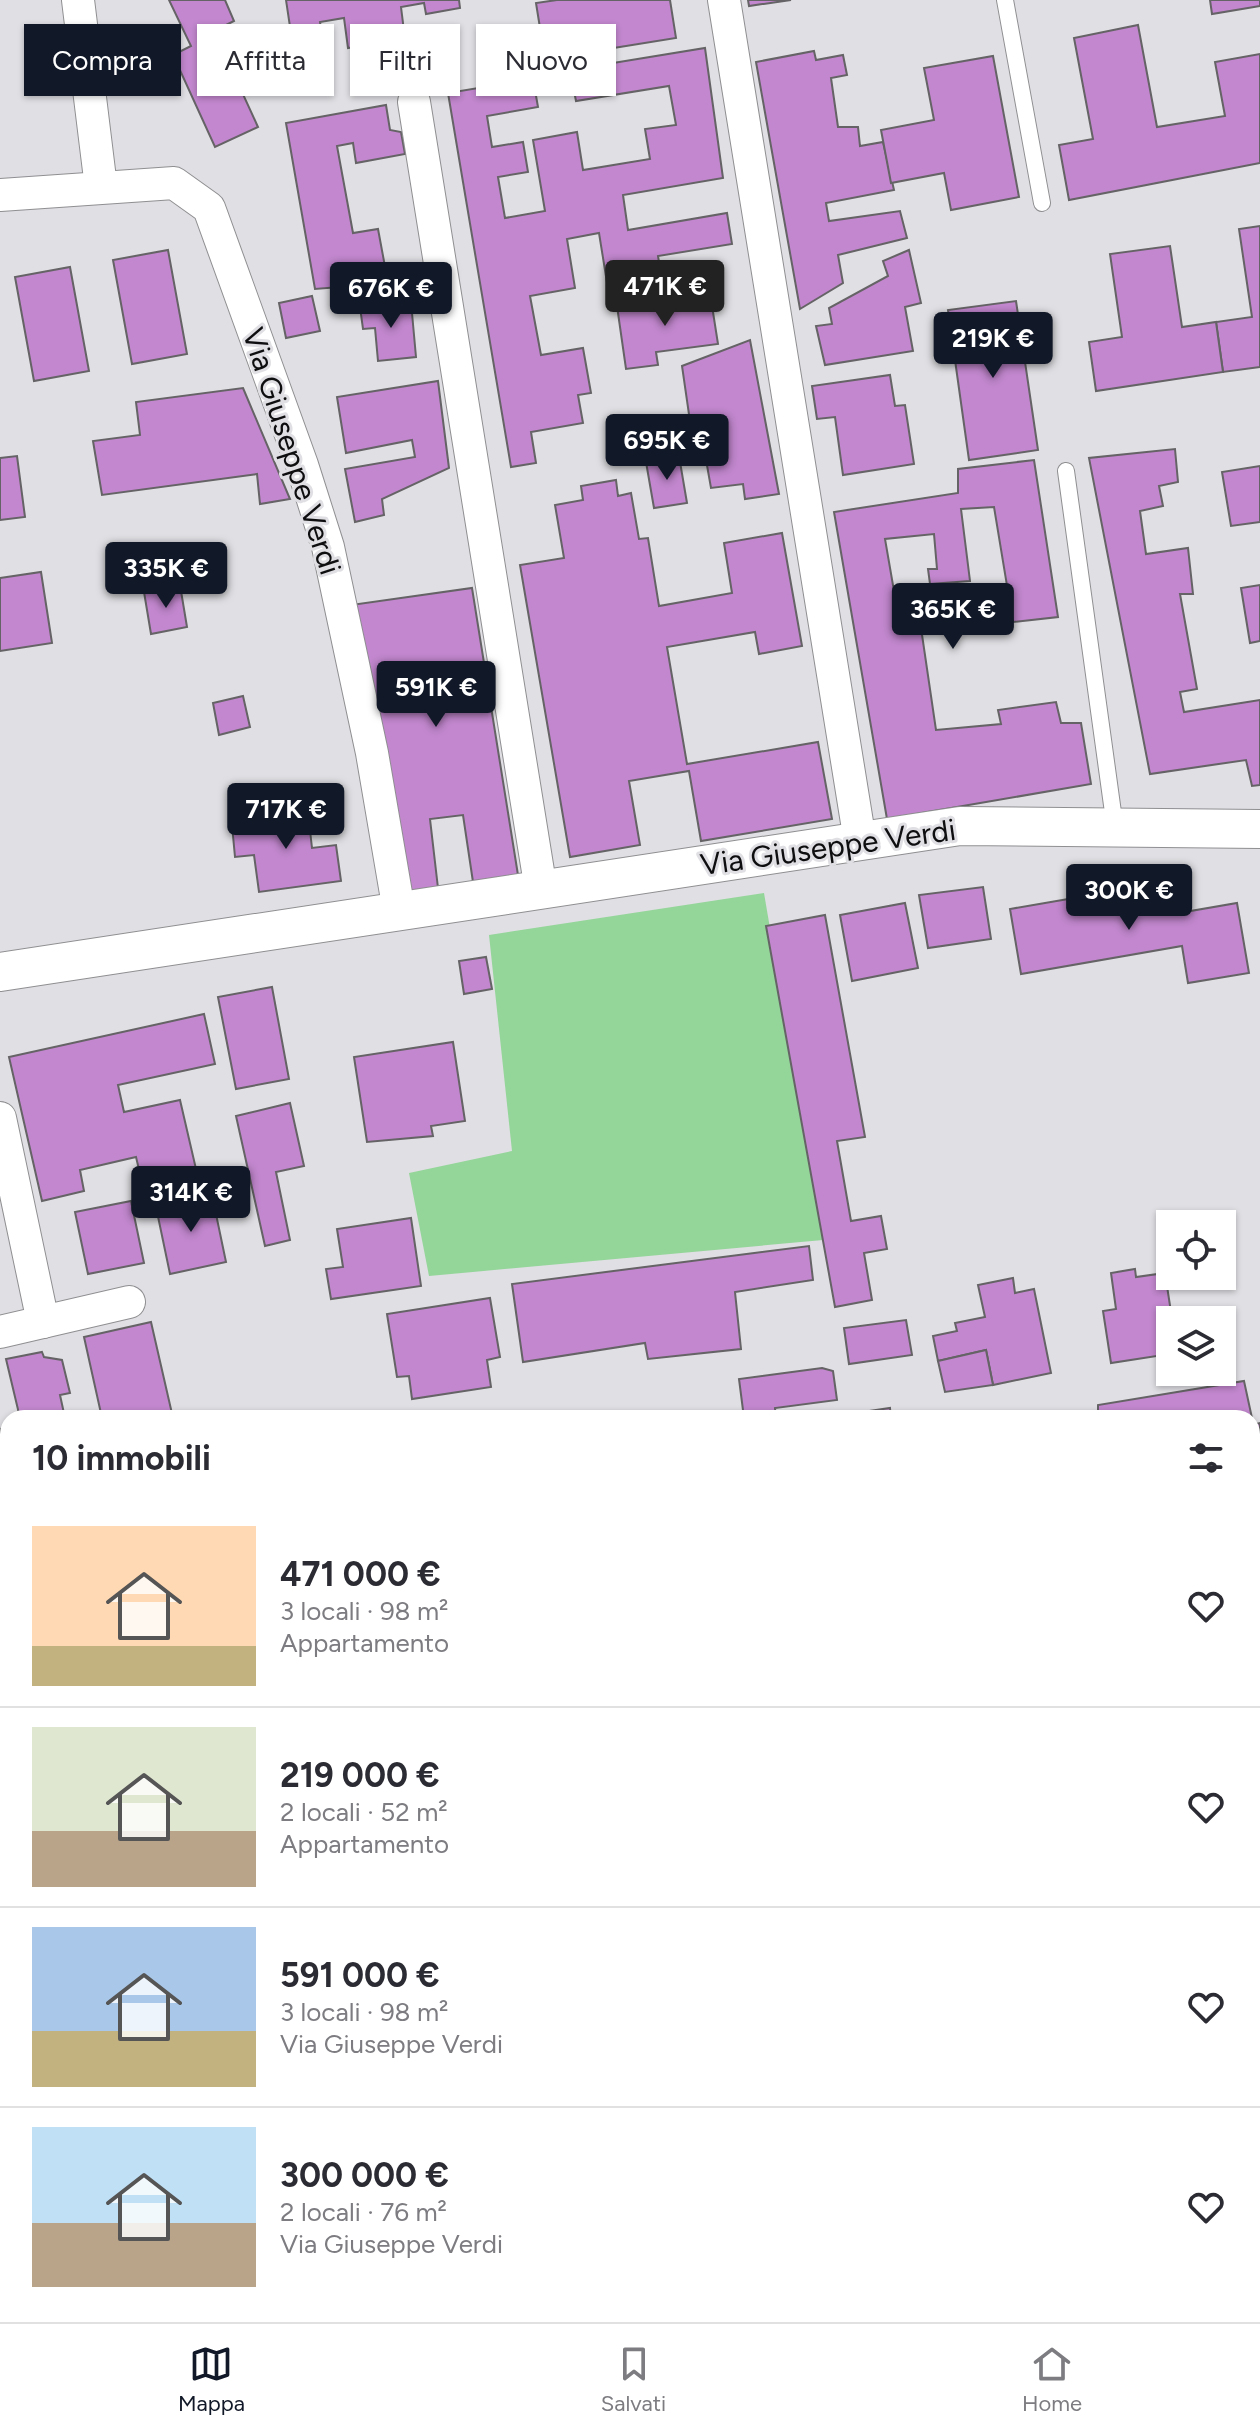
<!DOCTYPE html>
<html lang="it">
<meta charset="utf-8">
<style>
:root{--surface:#fff;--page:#f2f2f3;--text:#2b2b33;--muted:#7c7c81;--line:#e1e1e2;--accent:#111827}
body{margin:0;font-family:Figtree,sans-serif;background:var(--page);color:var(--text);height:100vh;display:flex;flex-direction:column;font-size:30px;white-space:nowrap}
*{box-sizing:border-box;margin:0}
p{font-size:26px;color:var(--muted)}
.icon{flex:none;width:44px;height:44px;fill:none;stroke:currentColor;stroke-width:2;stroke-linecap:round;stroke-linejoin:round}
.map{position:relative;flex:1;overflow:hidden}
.panel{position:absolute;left:0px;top:1410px;width:1260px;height:912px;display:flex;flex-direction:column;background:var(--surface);border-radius:24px 24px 0 0;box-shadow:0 2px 6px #0004}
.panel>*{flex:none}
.top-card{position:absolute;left:24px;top:24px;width:800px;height:72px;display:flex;gap:16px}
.buttons{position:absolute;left:1156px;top:1210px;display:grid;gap:16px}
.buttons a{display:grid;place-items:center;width:80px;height:80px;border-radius:0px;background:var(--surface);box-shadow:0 2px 6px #0004;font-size:40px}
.price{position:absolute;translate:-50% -68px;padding:0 18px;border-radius:8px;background:var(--accent);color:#fff;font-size:26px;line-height:52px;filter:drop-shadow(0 2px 4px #0008)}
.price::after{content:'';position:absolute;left:50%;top:48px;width:24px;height:18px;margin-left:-12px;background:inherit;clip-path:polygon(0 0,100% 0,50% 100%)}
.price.selected{background:#222;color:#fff}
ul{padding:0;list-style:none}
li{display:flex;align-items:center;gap:24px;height:200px;padding:0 32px}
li+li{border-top:2px solid var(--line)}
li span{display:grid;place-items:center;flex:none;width:224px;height:160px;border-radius:0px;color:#555}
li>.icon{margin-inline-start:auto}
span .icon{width:96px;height:96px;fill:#fffc;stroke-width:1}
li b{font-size:34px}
h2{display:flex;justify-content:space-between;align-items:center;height:96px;padding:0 32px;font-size:34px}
.chip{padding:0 28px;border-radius:0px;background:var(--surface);box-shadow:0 2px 6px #0004;font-size:28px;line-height:72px}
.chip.selected{background:var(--accent);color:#fff}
.menu{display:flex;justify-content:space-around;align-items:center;height:112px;border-top:2px solid var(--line);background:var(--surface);font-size:22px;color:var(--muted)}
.menu a{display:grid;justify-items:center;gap:4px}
.menu .selected{color:var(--accent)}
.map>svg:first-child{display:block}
.green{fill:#94d59a}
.building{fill:#c287ce;stroke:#656365;stroke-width:2}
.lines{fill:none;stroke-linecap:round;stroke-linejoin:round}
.service-casing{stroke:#8f8e91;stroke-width:18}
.minor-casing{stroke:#8f8e91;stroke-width:34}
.tertiary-casing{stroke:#8f8e91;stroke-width:40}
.service{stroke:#fff;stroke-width:16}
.minor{stroke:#fff;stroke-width:32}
.tertiary{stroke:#fff;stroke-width:38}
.labels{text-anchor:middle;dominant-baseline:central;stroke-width:6;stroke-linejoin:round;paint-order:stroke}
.street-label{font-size:30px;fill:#0e0d0f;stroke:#e0dfe3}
</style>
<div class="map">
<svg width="1260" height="2322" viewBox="0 0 1260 2322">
<rect width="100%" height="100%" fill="#e0dfe3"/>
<polygon class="green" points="764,893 823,1240 429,1276 409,1173 512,1151 489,935"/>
<g class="building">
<polygon points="169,0 225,0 234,21 214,31 258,127 215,147 173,55 191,46"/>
<polygon points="286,0 459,0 460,8 426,14 424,3 401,7 405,39 348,48 344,18 320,22 322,35 292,40"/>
<polygon points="557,0 670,0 676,38 545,59 536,3"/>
<polygon points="748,0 791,0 749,6"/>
<polygon points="1210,0 1260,0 1260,6 1212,14"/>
<polygon points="1138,25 1157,127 1225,116 1215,62 1260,54 1260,163 1069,200 1059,145 1093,139 1074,38"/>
<polygon points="705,48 723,178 623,195 628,230 727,213 732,244 658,256 663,286 609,295 599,233 567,239 575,288 530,296 541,355 583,348 591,393 578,395 583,423 531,432 536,463 511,467 448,93 533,79 538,107 487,116 492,147 523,142 528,172 498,177 505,218 545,211 533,140 577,132 583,170 650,159 645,129 676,125 669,86 576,101 570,70"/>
<polygon points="814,51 816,60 843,55 847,75 831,78 838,127 858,127 860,146 883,142 894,190 826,203 829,221 900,211 907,238 838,255 843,283 800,309 756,62"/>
<polygon points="993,56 1019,197 951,210 944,173 891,183 881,130 934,120 924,68"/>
<polygon points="386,105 390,130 401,132 405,154 356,163 353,143 337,146 353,233 378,229 386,272 364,276 365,285 315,289 286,123"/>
<polygon points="1260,226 1260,367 1223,372 1216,322 1252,317 1239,229"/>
<polygon points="1170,246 1182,327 1216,322 1223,372 1096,391 1089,342 1122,337 1110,254"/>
<polygon points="168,250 187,354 132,364 113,260"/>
<polygon points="909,250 921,303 905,307 913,351 825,365 816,326 832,324 829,308 888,276 883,261"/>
<polygon points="70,267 89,371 34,381 15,277"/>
<polygon points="710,293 718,344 656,352 658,365 626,369 617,306"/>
<polygon points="312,296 320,331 286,338 279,303"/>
<polygon points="1016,301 1038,450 969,460 948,310"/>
<polygon points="411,302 416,357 378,361 375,328 363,329 360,307"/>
<polygon points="750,340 779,494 745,499 743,484 711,488 705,454 695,456 682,366"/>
<polygon points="890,375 895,406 905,405 914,464 843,475 835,417 817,419 812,386"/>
<polygon points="438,381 449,468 382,499 384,515 355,522 345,469 415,457 412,440 346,453 337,397"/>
<polygon points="243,388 290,499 260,504 257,474 102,495 93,441 140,435 136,402"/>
<polygon points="1175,449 1178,482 1159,486 1163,506 1140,511 1146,554 1188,548 1193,594 1180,594 1197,689 1180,692 1184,712 1260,700 1260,785 1252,786 1246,760 1150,774 1089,458"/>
<polygon points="17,456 25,517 0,520 0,458"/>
<polygon points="679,456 687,503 654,508 646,462"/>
<polygon points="1034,460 1058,617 1013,622 994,507 961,509 970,581 930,584 928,569 937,569 934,534 885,539 894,591 915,587 936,730 1001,724 998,710 1056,702 1061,723 1081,723 1091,784 887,819 834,512 958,493 958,469"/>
<polygon points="1260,466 1260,522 1231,526 1222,472"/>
<polygon points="616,480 618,496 631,493 639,539 648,538 659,606 732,593 724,543 782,533 802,646 759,654 755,632 667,647 687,764 818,742 832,819 701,841 689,771 629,781 640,845 570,857 520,565 564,558 555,505 583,500 581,486"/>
<polygon points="41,572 52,643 0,651 0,578"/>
<polygon points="180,585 187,627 151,634 144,592"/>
<polygon points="1260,585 1260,641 1250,643 1241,588"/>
<polygon points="472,588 518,875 473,882 463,815 430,819 438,888 410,891 351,605"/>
<polygon points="243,696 250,727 219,735 213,703"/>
<polygon points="307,804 312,848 336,845 341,881 259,892 254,855 235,857 232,825 266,821 266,809"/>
<polygon points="1167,882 1173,914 1237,903 1249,973 1188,983 1182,946 1021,974 1010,909"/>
<polygon points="983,887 991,939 928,948 919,895"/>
<polygon points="905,903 918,968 852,981 840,915"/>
<polygon points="825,915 865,1137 837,1141 851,1221 881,1216 887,1249 864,1253 872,1300 835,1307 766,926"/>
<polygon points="486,957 492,989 464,994 459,961"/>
<polygon points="272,987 289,1079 236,1089 218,997"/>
<polygon points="204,1014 215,1064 118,1085 124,1112 180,1100 196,1169 142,1182 136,1157 80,1170 84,1191 42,1201 9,1057"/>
<polygon points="453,1042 465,1121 431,1126 433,1136 367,1142 354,1057"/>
<polygon points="290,1103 304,1166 276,1172 290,1240 265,1246 236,1116"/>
<polygon points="212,1195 226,1262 170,1274 156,1207"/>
<polygon points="131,1201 144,1263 88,1274 75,1212"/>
<polygon points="411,1218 421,1286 331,1299 326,1269 343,1267 337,1229"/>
<polygon points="809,1246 813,1280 735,1292 741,1349 648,1359 645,1343 523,1362 512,1284"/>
<polygon points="1135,1269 1136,1277 1165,1273 1171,1312 1205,1307 1208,1320 1170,1320 1170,1354 1111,1363 1103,1311 1116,1309 1111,1273"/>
<polygon points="1013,1278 1015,1293 1034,1289 1051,1373 993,1385 986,1350 938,1361 933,1336 957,1331 955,1323 985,1317 978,1285"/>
<polygon points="490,1298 500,1357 487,1360 491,1387 412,1399 409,1376 397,1377 387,1314"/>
<polygon points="906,1320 912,1355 849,1364 844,1328"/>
<polygon points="151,1322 173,1418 102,1418 84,1337"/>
<polygon points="986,1350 993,1385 945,1392 938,1361"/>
<polygon points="42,1352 44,1357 62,1360 70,1393 60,1395 65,1418 20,1418 6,1359"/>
<polygon points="822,1368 833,1371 837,1400 775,1408 776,1418 744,1418 739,1379"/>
<polygon points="1244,1381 1252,1418 1076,1418 1098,1414 1098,1405"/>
<polygon points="890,1408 891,1418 843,1418 842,1415"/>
<polygon points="1252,1420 1253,1425 1260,1423 1260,1524 1252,1524"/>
<polygon points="0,1428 8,1460 8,1510 0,1512"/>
<polygon points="0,1536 7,1568 0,1569"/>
<polygon points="8,1608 8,1646 0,1648 0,1610"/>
<polygon points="8,1982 8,2016 0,2018 0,1983"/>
<polygon points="8,2077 8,2285 0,2287 0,2079"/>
<polygon points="1260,2082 1260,2322 1219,2322 1219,2314 1252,2314 1252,2084"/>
<polygon points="84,2314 178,2314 179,2322 71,2322 71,2316"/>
<polygon points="198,2314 269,2314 270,2322 199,2322"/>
<polygon points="312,2314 404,2314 406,2322 314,2322"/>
<rect x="432" y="2314" width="422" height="8"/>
<rect x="927" y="2314" width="244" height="8"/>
</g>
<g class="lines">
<g class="service-casing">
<g id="service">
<polyline points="1005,0 1042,203"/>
<polyline points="1066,471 1115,827"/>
</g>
</g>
<g class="minor-casing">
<g id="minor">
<polyline points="78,0 101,187"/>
<polyline points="724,0 860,841"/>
<polyline points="414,102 541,890"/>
<polyline points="0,195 174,183 209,208 302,465 328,547 372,753 399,911"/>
<polyline points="0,1118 43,1322"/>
<polyline points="0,1332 129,1302"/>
<polyline points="0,1585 8,1584"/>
<polyline points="282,2314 283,2322"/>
<polyline points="1188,2314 1189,2322"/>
</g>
</g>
<g class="tertiary-casing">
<polyline id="tertiary" points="0,972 960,826 1260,829"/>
</g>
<use href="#service" class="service"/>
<use href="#minor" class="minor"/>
<use href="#tertiary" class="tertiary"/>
</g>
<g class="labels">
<g class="street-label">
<text transform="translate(292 451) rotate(72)">Via Giuseppe Verdi</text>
<text transform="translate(828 847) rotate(-8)">Via Giuseppe Verdi</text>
</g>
</g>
</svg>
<div class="buttons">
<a><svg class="icon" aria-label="locate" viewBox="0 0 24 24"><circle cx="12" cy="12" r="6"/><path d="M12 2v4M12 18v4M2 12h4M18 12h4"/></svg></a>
<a><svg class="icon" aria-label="layers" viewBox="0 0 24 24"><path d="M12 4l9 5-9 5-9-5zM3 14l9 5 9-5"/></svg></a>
</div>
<b class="price selected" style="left:665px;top:328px">471K €</b>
<b class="price" style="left:391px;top:330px">676K €</b>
<b class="price" style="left:993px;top:380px">219K €</b>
<b class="price" style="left:667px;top:482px">695K €</b>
<b class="price" style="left:166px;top:610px">335K €</b>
<b class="price" style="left:953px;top:651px">365K €</b>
<b class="price" style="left:436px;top:729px">591K €</b>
<b class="price" style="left:286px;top:851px">717K €</b>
<b class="price" style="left:1129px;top:932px">300K €</b>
<b class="price" style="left:191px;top:1234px">314K €</b>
<div class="top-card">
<a class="chip selected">Compra</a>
<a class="chip">Affitta</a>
<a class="chip">Filtri</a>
<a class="chip">Nuovo</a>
</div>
<section class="panel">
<h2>10 immobili<svg class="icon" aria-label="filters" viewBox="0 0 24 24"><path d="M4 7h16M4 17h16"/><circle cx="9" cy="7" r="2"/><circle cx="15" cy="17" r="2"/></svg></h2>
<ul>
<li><span style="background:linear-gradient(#ffd9b3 75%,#c2b280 0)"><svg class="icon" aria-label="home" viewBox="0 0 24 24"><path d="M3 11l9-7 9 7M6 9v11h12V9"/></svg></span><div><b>471 000 €</b><p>3 locali · 98 m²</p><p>Appartamento</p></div><svg class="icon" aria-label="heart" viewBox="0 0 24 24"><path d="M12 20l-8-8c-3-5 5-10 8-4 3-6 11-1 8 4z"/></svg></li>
<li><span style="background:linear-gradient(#dfe7d0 65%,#b9a48a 0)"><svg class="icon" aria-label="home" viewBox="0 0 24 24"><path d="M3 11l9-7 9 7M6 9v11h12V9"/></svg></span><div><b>219 000 €</b><p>2 locali · 52 m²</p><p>Appartamento</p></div><svg class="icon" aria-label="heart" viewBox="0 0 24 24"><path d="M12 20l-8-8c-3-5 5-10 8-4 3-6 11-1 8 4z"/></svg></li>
<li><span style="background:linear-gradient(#a9c7e8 65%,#c2b280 0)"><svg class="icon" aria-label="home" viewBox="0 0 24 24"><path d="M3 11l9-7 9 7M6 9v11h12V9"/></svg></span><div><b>591 000 €</b><p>3 locali · 98 m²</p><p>Via Giuseppe Verdi</p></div><svg class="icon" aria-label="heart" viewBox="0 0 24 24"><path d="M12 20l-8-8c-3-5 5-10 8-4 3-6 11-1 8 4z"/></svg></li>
<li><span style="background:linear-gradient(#bfe0f5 60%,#b9a48a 0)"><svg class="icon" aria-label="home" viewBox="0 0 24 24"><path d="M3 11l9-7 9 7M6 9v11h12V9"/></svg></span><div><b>300 000 €</b><p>2 locali · 76 m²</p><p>Via Giuseppe Verdi</p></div><svg class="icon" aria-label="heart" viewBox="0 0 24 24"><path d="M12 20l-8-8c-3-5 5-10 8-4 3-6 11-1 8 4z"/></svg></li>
</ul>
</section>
</div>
<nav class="menu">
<a class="selected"><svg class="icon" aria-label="map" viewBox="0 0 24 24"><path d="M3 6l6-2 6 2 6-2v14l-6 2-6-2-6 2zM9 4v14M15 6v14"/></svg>Mappa</a>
<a><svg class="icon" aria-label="saved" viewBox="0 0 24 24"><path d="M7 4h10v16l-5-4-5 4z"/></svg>Salvati</a>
<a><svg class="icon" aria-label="home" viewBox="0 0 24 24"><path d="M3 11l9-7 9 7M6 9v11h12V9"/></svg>Home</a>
</nav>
